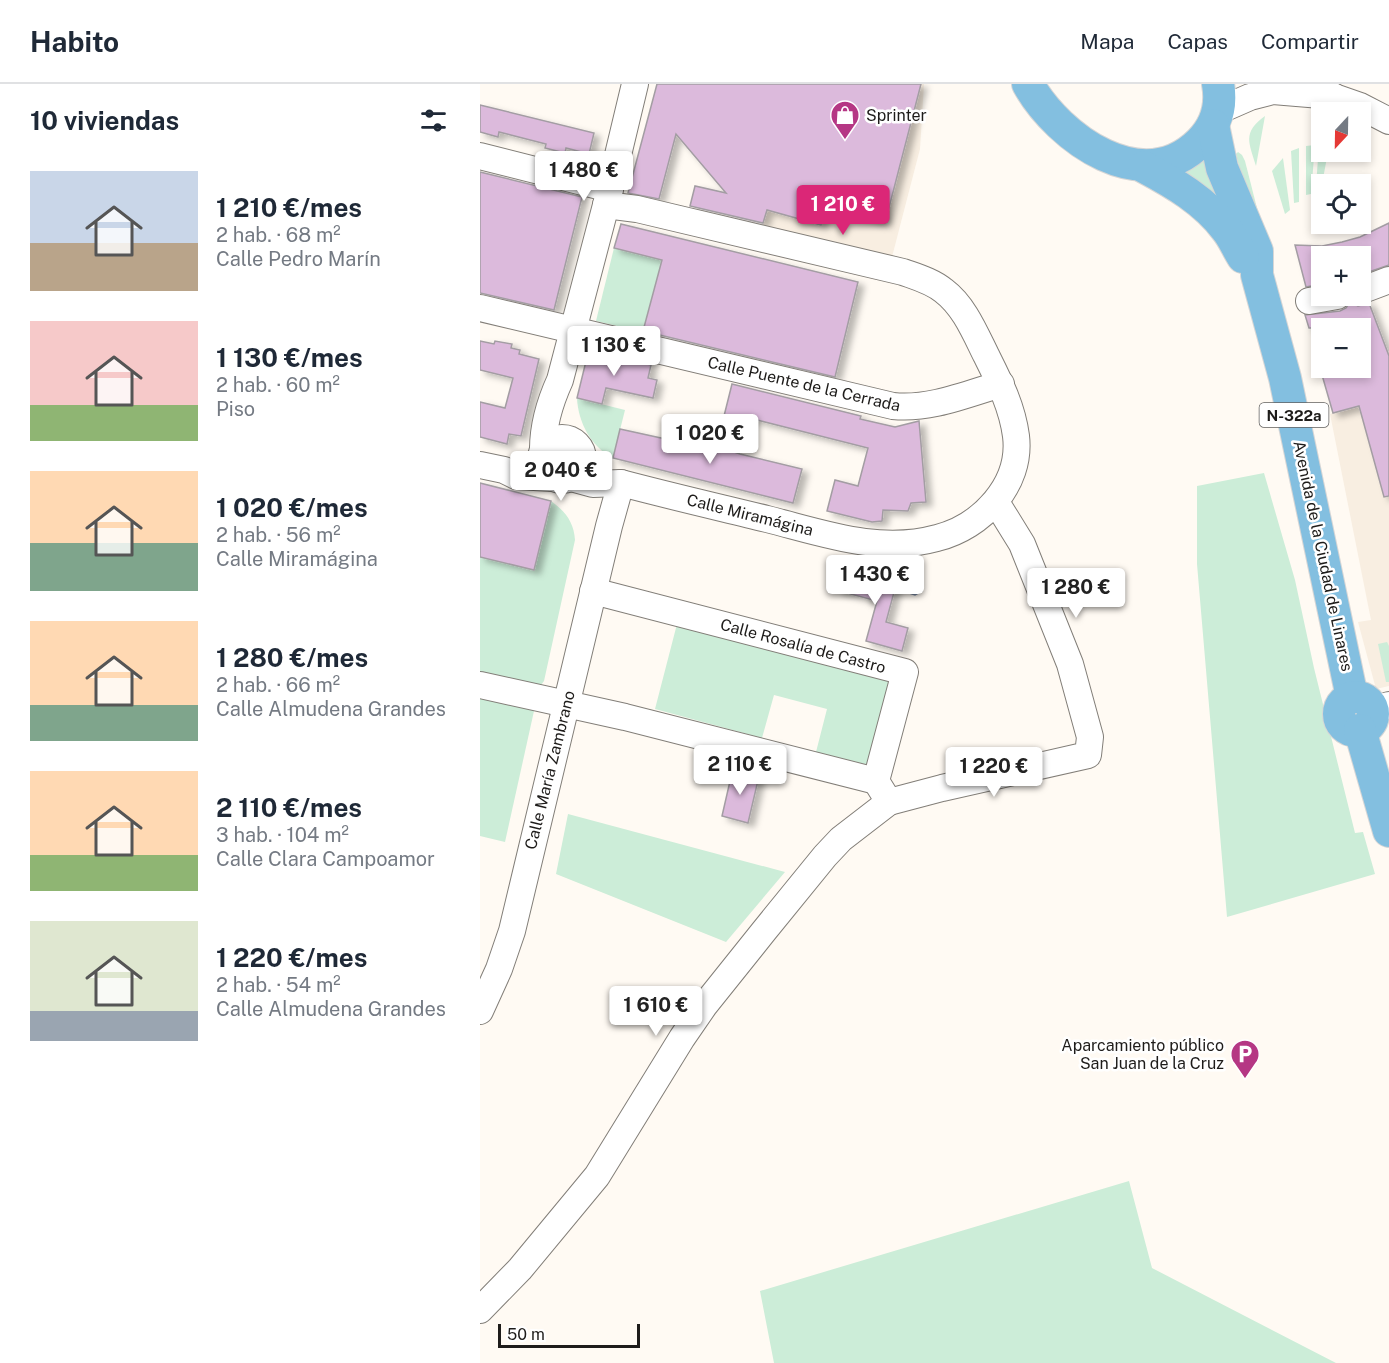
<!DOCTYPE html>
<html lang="es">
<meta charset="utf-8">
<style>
:root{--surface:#fff;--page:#f6f6f7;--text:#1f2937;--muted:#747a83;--line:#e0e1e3;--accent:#db2777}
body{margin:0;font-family:"Public Sans",sans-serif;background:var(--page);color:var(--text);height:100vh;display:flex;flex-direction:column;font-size:22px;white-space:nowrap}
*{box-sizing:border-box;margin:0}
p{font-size:20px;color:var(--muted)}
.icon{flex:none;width:33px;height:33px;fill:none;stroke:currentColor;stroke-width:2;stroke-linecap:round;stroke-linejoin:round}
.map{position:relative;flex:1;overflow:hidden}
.drawer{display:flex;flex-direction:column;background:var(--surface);width:480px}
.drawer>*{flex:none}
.needle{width:39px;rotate:202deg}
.buttons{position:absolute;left:831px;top:18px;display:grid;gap:12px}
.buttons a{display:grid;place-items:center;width:60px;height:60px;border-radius:0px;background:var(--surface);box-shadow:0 3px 9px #0003;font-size:30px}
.scale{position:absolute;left:18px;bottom:15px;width:142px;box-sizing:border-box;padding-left:6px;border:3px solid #1e1c1a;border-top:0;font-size:16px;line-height:21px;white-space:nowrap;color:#1e1c1a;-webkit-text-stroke:4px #fff;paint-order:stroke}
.price{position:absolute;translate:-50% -51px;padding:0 14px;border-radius:6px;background:#fff;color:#222;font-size:20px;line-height:39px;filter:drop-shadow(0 2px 3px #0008)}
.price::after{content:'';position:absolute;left:50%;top:36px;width:18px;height:14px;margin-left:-9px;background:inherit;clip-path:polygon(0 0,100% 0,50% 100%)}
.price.active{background:var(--accent);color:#fff}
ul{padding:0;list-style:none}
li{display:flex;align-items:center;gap:18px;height:150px;padding:0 30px}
li span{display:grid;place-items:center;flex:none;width:168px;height:120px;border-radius:0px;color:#555}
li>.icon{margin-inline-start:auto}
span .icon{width:72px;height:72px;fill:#fffc;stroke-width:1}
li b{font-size:26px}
h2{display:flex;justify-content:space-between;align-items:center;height:72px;padding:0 30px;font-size:26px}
header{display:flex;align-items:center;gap:36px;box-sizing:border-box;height:84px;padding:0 30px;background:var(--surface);border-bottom:2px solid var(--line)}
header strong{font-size:28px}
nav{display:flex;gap:33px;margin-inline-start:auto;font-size:21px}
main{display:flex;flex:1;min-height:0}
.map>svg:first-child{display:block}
.built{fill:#f8eee1}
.green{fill:#ccedd8}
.water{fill:#a4bce2;stroke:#7c8ca6;stroke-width:1.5}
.building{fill:#dcbadc;stroke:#a39da3;stroke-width:1.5;filter:url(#shadow)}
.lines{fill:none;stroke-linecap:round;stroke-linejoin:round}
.minor-casing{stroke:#827e78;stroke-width:28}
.major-casing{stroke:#d6d6d6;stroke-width:34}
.minor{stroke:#fff;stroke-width:26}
.major{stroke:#83bfe0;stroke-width:32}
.labels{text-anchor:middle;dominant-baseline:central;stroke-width:5;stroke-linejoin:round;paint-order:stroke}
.shield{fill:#fff;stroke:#62605f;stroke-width:1.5}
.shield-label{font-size:15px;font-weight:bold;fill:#1e1c1a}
.poi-label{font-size:16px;fill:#1e1c1a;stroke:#fff;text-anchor:start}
.street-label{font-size:16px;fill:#1e1c1a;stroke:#fff}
</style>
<header>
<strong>Habito</strong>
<nav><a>Mapa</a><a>Capas</a><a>Compartir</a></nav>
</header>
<main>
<section class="drawer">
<h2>10 viviendas<svg class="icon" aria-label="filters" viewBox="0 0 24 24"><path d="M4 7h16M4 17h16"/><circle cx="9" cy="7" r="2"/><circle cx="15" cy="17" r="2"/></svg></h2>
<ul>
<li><span style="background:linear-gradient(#c9d6e8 60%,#b9a48a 0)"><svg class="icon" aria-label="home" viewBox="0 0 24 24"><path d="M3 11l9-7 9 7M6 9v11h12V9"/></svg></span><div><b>1 210 €/mes</b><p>2 hab. · 68 m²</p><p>Calle Pedro Marín</p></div></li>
<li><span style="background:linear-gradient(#f6c9c9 70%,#8fb573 0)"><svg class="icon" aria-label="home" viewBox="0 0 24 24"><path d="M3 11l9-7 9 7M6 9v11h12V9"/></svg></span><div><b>1 130 €/mes</b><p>2 hab. · 60 m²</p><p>Piso</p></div></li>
<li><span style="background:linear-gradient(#ffd9b3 60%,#7fa58c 0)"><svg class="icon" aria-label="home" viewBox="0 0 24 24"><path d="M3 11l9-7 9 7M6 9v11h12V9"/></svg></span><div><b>1 020 €/mes</b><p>2 hab. · 56 m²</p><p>Calle Miramágina</p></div></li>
<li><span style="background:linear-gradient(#ffd9b3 70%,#7fa58c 0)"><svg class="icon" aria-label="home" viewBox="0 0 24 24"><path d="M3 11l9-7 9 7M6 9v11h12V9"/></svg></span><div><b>1 280 €/mes</b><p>2 hab. · 66 m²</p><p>Calle Almudena Grandes</p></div></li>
<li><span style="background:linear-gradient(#ffd9b3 70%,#8fb573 0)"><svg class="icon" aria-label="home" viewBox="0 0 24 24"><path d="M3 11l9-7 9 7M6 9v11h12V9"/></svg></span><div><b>2 110 €/mes</b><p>3 hab. · 104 m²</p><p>Calle Clara Campoamor</p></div></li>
<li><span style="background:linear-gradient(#dfe7d0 75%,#9aa5b1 0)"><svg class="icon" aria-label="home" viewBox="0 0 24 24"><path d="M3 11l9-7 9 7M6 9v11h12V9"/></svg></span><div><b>1 220 €/mes</b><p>2 hab. · 54 m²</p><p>Calle Almudena Grandes</p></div></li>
</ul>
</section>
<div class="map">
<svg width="909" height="1279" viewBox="0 0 909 1279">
<defs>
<filter id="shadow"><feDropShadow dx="6" dy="4" stdDeviation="3" flood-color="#0004"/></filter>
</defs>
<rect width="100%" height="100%" fill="#fffaf3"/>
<g class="built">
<polygon points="318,0 444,0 440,65 412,173 283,142"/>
<polygon points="909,313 909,602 896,605 878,538 891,536 850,330"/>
</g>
<g class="green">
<path d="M785,32L776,82C769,58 762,49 785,32Z"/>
<polygon points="835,61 831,110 826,111 826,62"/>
<polygon points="839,61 841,61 842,68 848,68 842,100 836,102"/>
<polygon points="819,64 819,118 814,119 811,67"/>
<polygon points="758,68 762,71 765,77 779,132 762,95 756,70"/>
<polygon points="723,71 757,134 697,87"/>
<polygon points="803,74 810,126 805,130 792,87"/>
<polygon points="134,164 182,176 163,248 116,237"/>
<path d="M97,314L145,326L133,374C111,363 98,338 97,314Z"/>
<polygon points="784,389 815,496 834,584 875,749 883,748 895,790 747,833 717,480 717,402"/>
<path d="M71,417C85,427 94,438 95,456L64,597L61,601L0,591V473L54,486Z"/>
<polygon points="197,540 412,596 389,681 336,668 347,625 294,611 282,654 175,625"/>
<polygon points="907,558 909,562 909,598 906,598 898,560"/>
<polygon points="0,613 50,624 54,627 25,758 0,752"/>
<polygon points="88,730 305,788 246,858 76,790"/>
<polygon points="649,1097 672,1184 856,1279 294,1279 280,1207"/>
</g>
<polygon class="water" points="424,488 437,488 442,507 435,511 429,509"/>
<g class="building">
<polygon points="177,0 441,0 405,139 346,123 341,141 287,126 283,139 210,122 215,102 246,109 196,50 179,115 148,109"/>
<polygon points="0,21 114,49 109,70 86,64 85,69 65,64 66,60 19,48 18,53 0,48"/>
<polygon points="0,88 102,113 74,226 0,209"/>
<polygon points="909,139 909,181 880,191 880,172 842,172 842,200 826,203 815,161 842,162 862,158 880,153"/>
<polygon points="141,140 378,198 355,293 163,247 182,176 134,164"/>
<polygon points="870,218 878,222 889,219 909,272 909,412 904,413 879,322 853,329 840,284 880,284 880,244 829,244 825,231 860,227 866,224"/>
<polygon points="0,257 14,260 15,257 32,260 31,264 40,266 39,270 59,275 41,352 29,350 27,360 0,353 0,318 25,324 33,294 0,286"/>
<polygon points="109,265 171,281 168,294 177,296 173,314 126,304 122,320 97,314"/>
<polygon points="252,300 381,332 380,335 415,343 439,337 446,418 431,419 428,427 403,426 402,437 392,438 347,427 355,396 378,402 388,364 269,334 268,338 244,332"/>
<polygon points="140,345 236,366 237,361 251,364 251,367 260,370 322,385 313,419 133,374"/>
<polygon points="0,399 71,417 54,486 0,473"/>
<polygon points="362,483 417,497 406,538 428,544 422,567 386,557 397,517 356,506"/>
<polygon points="253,684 279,692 268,739 242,732"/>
</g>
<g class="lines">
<g class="minor-casing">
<g id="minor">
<polyline points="837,7 880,22 909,37"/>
<polyline points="738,27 770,13 793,7 853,12"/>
<polyline points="0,72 130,105"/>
<polyline points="880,207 909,196"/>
<polyline points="829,217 857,212"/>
<path d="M0,224L413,322C449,326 487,310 521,300"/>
<circle cx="82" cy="375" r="21"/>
<path d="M63,365C63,341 70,318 80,296L126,121L155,0"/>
<polyline points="0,381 24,386 36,392 72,394"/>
<path d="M91,394L113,400L141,399C190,412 238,423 287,435C343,449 399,470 457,454C501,443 542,401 536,352C532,322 519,297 506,271C495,249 484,222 464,207C452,197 437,193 423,188L157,125L126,121"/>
<polyline points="113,507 425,588 396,697"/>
<polyline points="0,601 145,633 396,697"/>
<polyline points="893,626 909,621"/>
<polyline points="409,718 462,704 608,671 610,653 590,580 542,460 516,418"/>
<polyline points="0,927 19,885 32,847 129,442 141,399"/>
<polyline points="0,1226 40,1185 117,1092 202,954 224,922 284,847 345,772 361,755 409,718 396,697"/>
</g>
</g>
<g class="major-casing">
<g id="major">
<path d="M548,0C579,55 663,115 720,58C736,42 742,22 738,0"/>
<polyline points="733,41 742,84 777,167 777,191 805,294 872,613"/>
<path d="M664,83C694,99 725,117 746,145C753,153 757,164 763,173"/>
<circle cx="876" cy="630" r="17"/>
<polyline points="880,646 909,747"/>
</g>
</g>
<use href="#minor" class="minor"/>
<use href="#major" class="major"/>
</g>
<defs>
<g id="shop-pin" transform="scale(1.5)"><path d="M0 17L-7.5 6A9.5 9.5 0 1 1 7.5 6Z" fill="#b53784" stroke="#fff"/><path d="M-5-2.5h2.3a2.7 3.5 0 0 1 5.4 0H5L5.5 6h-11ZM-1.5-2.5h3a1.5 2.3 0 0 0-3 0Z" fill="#fff"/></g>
<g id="parking-pin" transform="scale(1.5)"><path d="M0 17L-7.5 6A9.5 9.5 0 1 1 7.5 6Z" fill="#b53784" stroke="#fff"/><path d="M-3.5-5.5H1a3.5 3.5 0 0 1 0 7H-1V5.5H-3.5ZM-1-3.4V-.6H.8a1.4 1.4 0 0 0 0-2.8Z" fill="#fff"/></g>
</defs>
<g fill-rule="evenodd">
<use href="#shop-pin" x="365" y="31"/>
<use href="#parking-pin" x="765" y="970"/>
</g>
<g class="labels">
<rect class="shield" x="779.5" y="319" width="69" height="24" rx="4.5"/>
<g class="shield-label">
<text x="814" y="331">N-322a</text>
</g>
<g class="poi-label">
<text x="386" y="31">Sprinter</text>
<text x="744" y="961" text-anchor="end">Aparcamiento público<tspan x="744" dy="18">San Juan de la Cruz</tspan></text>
</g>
<g class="street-label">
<text transform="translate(324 300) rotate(13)">Calle Puente de la Cerrada</text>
<text transform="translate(270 431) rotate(14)">Calle Miramágina</text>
<text transform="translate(843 472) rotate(78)">Avenida de la Ciudad de Linares</text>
<text transform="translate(323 562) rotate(15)">Calle Rosalía de Castro</text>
<text transform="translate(70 686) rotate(-76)">Calle María Zambrano</text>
</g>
</g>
</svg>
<div class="buttons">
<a><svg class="needle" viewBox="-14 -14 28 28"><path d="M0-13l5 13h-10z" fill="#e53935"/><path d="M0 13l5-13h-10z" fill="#747a83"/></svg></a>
<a><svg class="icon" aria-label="locate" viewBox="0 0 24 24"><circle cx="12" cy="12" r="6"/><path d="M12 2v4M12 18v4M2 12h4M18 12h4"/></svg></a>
<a>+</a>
<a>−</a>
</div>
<div class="scale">50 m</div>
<b class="price" style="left:104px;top:118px">1 480 €</b>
<b class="price active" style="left:363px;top:152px">1 210 €</b>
<b class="price" style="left:134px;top:293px">1 130 €</b>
<b class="price" style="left:230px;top:381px">1 020 €</b>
<b class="price" style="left:81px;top:418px">2 040 €</b>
<b class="price" style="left:395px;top:522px">1 430 €</b>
<b class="price" style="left:596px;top:535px">1 280 €</b>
<b class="price" style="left:260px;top:712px">2 110 €</b>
<b class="price" style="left:514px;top:714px">1 220 €</b>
<b class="price" style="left:176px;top:953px">1 610 €</b>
</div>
</main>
